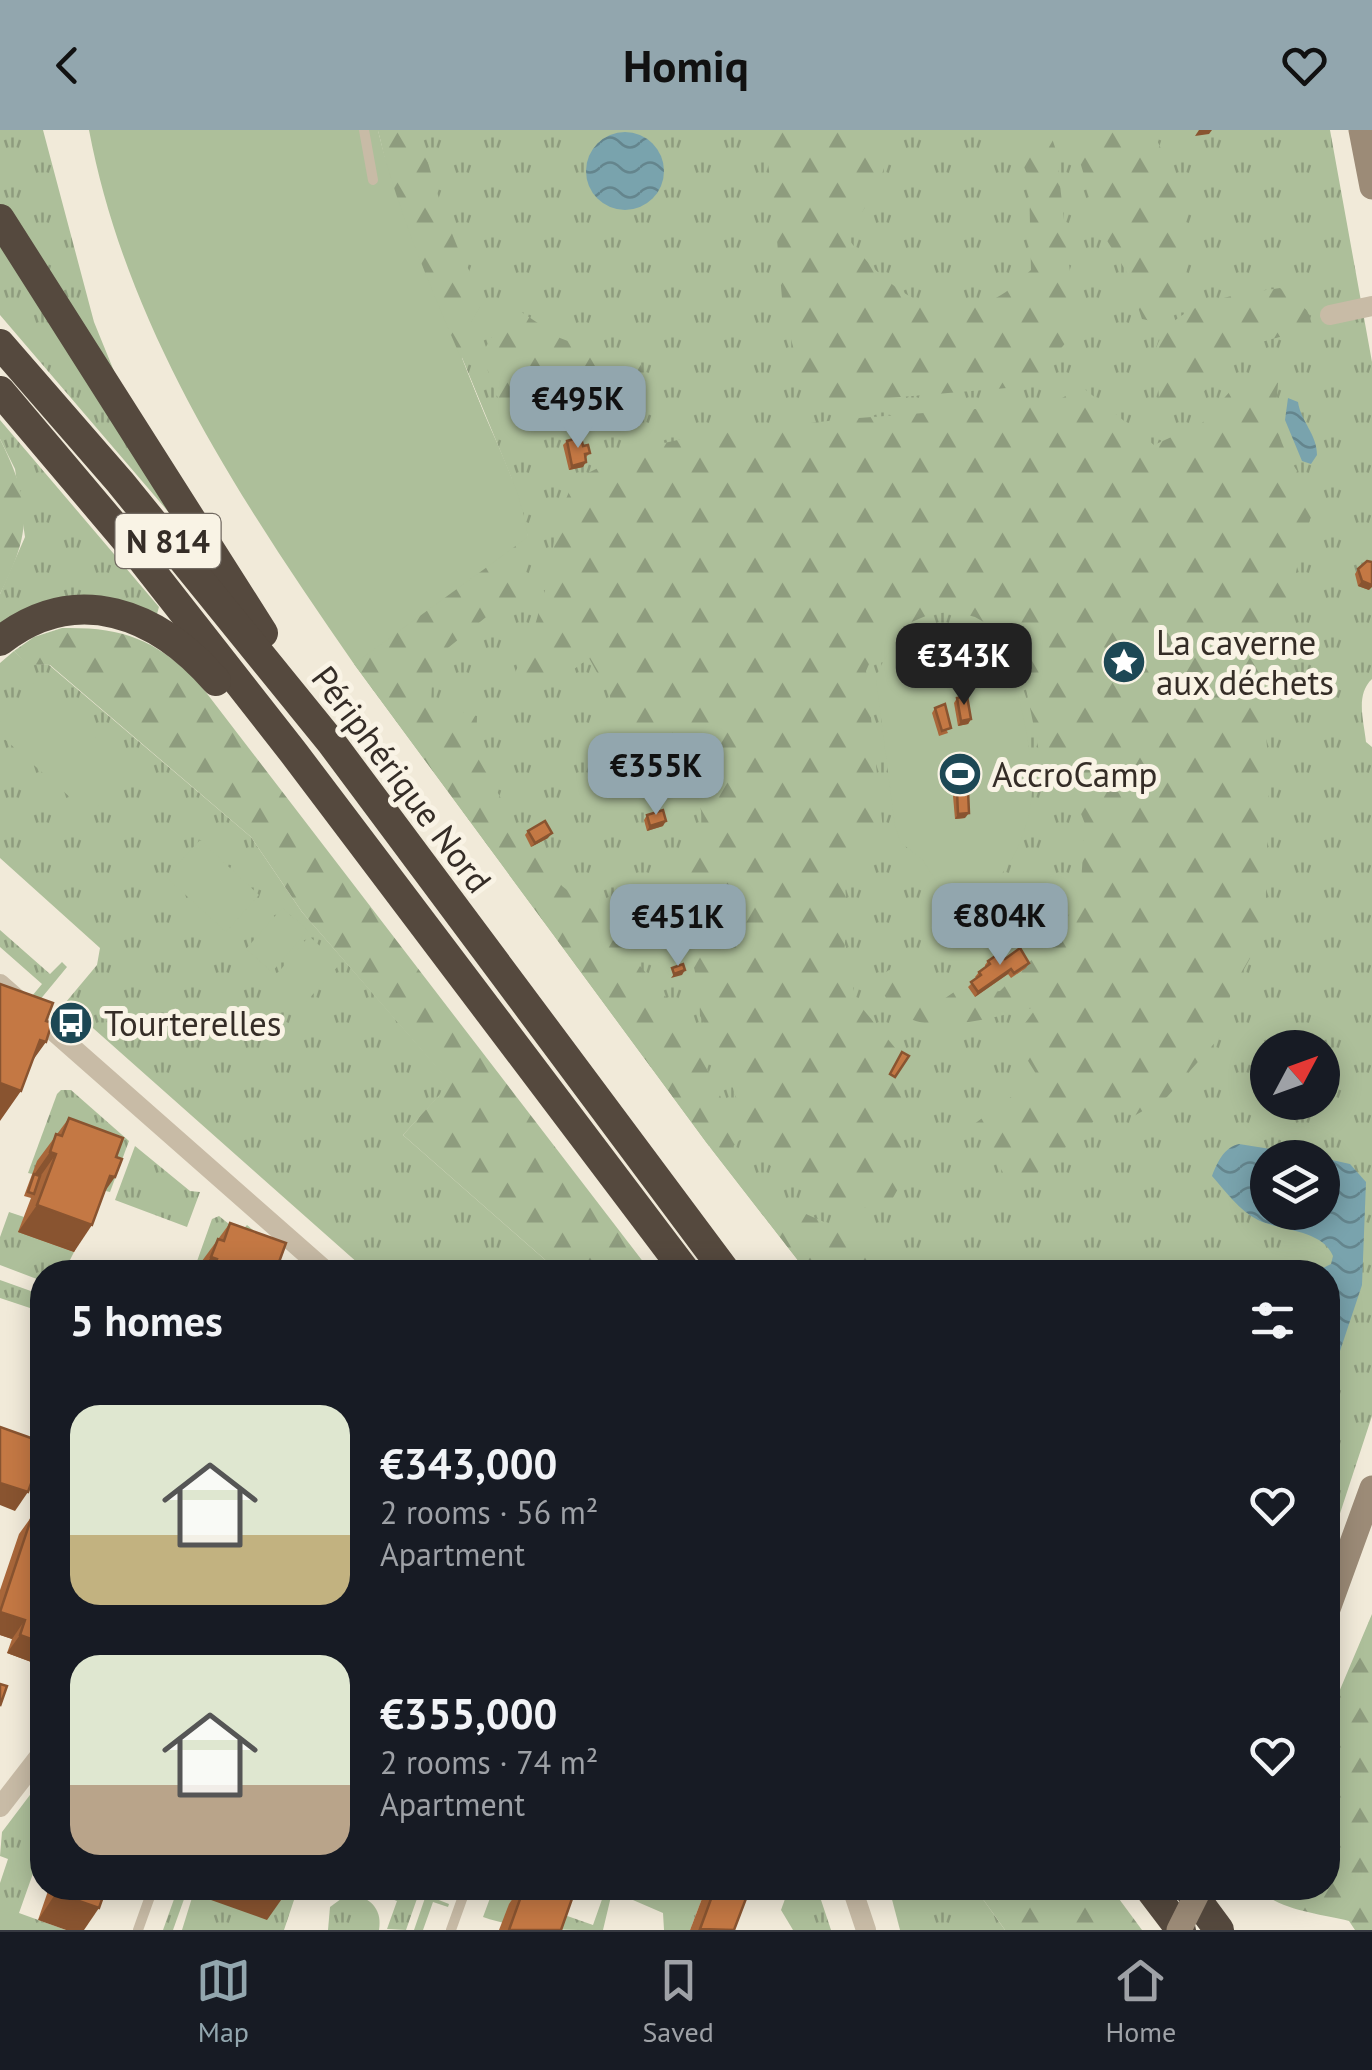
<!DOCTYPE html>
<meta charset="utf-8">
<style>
:root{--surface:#171b24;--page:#20242c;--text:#f1f3f6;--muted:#9ea1a6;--line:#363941;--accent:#92a6ae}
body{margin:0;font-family:"PT Sans",sans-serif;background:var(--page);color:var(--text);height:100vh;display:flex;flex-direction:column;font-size:38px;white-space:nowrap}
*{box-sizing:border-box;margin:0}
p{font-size:32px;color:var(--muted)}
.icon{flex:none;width:55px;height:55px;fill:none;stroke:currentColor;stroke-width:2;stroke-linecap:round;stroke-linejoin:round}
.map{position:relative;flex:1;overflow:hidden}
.side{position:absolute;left:30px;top:1130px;width:1310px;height:640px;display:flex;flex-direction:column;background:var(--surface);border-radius:40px;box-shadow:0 5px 25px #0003}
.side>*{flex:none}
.needle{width:65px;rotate:49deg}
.fabs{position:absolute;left:1250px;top:900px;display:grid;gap:20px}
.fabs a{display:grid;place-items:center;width:90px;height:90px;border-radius:50%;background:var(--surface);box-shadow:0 5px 25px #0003;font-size:50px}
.price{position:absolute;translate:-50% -85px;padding:0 22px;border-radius:20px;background:var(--accent);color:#111;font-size:32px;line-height:65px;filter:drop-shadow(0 2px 5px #0008)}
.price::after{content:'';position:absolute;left:50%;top:60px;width:30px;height:22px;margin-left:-15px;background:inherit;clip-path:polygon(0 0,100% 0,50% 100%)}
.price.current{background:#222;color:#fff}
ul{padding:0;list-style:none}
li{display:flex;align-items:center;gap:30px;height:250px;padding:0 40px}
li span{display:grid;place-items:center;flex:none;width:280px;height:200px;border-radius:30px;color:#555}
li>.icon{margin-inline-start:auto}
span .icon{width:120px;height:120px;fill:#fffc;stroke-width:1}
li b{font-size:42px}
h2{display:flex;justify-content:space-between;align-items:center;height:120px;padding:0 40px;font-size:42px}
header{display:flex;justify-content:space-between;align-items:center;height:130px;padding:0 40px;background:var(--accent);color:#111;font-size:45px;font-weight:700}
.menu{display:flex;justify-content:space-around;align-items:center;height:140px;border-top:2px solid var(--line);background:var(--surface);font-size:28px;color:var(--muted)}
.menu a{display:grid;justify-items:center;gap:5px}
.menu .current{color:var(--accent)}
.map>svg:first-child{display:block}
.grass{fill:url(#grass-tufts);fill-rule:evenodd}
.forest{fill:url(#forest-firs)}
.pitch{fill:#adbf9a}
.water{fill:url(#water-waves)}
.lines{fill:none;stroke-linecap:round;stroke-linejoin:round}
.lane{stroke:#c8bba6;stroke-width:10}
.street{stroke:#c8bba6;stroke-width:20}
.secondary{stroke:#9c8b77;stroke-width:25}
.highway{stroke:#55493e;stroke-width:30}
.secondary-bridge{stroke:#9c8b77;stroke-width:25}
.wall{fill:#a9673a}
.shaded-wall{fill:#895430}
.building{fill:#c47844;stroke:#895430;stroke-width:2.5}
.labels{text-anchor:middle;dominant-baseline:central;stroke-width:10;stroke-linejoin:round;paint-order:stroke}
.shield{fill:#f9f3e5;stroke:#706860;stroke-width:2.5}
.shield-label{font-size:32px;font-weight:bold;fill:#352d27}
.poi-label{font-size:35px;fill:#352d27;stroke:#f9f3e5;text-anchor:start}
.street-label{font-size:35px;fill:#352d27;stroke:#f9f3e5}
</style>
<header><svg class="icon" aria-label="back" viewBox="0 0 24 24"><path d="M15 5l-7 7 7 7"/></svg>Homiq<svg class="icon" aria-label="heart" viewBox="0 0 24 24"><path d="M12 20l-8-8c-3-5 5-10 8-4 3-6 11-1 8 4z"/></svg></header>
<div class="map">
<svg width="1372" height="1800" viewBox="0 0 1372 1800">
<defs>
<pattern id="grass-tufts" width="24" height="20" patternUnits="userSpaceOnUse" patternTransform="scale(2.5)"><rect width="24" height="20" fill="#adbf9a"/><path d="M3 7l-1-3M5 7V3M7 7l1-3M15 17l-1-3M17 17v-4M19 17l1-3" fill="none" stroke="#8e9c7e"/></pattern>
<pattern id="forest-firs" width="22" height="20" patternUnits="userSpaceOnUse" patternTransform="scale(2.5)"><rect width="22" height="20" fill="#adbf9a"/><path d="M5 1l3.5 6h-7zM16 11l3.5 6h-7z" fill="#8e9c7e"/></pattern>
<pattern id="water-waves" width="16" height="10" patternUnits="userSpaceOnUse" patternTransform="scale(2.5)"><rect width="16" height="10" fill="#79a3ad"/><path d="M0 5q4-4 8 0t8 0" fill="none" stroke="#64858d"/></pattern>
</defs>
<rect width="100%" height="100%" fill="#f1ead9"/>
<g class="grass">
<polygon points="0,0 43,0 94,192 151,332 189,406 0,185"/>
<path d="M378,0H1330L1372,232V549C1355,565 1364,591 1366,612L1372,617V1286L1328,1420V1142H807L706,1012L354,534L528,407L511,347L408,96ZM1268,918H1322V972H1268ZM1268,1028H1322V1082H1268Z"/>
<path d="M0,290L159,477L157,484C97,464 55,456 0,494V464L25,407L15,339L0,309Z"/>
<polygon points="14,521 27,533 49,535 251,707 302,782 451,953 403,1005 559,1142 368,1142 67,875 66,872 97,835 100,818 0,728 0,533"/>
<polygon points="0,800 50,844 62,832 67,837 39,871 32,866 42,854 0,817"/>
<polygon points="61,960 71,960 129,1011 110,1062 28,1043 57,964"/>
<polygon points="135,1016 190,1061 200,1062 187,1097 115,1070"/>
<polygon points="9,1082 24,1087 19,1102 74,1122 70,1130 84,1135 81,1142 42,1142 42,1151 0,1135 0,1107"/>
<path d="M219,1086L240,1103L247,1095C264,1110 286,1118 277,1142L196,1134L212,1089Z"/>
<polygon points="0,1150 42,1165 42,1182 0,1168"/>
<polygon points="42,1649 42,1718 19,1783 66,1800 0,1800 0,1753 8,1729 0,1726 2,1702"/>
<polygon points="178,1758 188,1758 173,1800 163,1800"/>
<polygon points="195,1758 215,1758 211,1770 278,1758 298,1758 284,1800 182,1800"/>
<polygon points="369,1758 404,1758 419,1763 406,1800 387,1799 397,1771 368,1760"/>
<path d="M606,1758H613L603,1800C562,1800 521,1800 483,1787L493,1760L593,1795Z"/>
<polygon points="629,1758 706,1758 690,1800 664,1800 663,1783 626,1767"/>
<polygon points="789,1758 817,1758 831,1800 793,1800 781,1780"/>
<polygon points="889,1758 975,1758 1005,1800 900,1800"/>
<path d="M354,1765C373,1769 382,1781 379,1800H328L330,1777L345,1766Z"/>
<polygon points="426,1765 449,1774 448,1777 433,1772 423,1800 414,1800"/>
</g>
<g class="forest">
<path d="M378,0H419C429,38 440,75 455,111C465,137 477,148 481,175L469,195L462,228L526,392L528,407L523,467L496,479L433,530L431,573L477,586L476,625L517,696L562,756L594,781L681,885L741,1009L729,1020L708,1015L761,1064L885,1119L910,1142H807L706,1012L354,534L370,499L386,34Z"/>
<path d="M762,0H875L887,29L876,62L854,93L849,110C886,157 939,203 1001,165C1012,159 1022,148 1031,140L1029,49L1009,0H1049L1056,20L1074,177L1068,210L1036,248L1007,258L830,273L811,259L800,242L783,180L773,63Z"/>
<polygon points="1066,0 1153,2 1178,54 1190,110 1183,173 1161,193 1142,189 1126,141 1101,101 1077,22"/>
<path d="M1280,158L1308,181L1313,198C1300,207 1291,204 1276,208C1230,219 1218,237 1195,277L1178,282L1159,271C1159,258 1154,226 1157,216C1174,170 1240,164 1280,158Z"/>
<path d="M517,179L560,208L609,227L635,223L643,240L616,283L590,291L563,294L529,308C501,285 491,256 483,222L502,189Z"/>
<path d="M1278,244C1279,260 1274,278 1276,291C1280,320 1300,346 1317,368L1300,421L1290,475L1262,561L1269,639L1265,801L1231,863L1219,908L1167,967L1134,986L1124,970H1117L1027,1053L1010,1055L984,1009L966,1000L1038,947L1014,908L1037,877C986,888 892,922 879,847L889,840C910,846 927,849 930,872L938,873L960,858L983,863L1000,861L1054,808L1080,768L1085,694L1071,658L1040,626L1020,530L998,500L975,487L953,481L928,485L900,497L878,513L866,541L883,700L844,730L847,790L844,824L857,872L906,931L902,1008L907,1043L890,1073L865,1078L818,1067L780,1048L766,1030L739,979L724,927L700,886L699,860L691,824L690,776L673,750L706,709L693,636L659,617L628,614L611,585L610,566L589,528L554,554L526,560L515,543L534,499L547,453L558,388L574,350L634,320L695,306L846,289L1053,273L1082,257L1154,315L1202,293L1241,249Z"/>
<path d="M0,309C32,374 32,400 0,464Z"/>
<path d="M62,498C122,497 151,508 195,548L651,1142H559L403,1005L450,953L302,782L251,707L50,535L27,534L14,521L34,507Z"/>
<path d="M1372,1484V1800H1355L1349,1791C1320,1784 1277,1780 1257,1758H1328V1588Z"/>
<polygon points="975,1758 1111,1758 1142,1800 1005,1800"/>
</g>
<g class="pitch">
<path d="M89,0H378C401,98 446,190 484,283C501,323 522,364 528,407L354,534C240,369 127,200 89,0Z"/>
<path d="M951,494C966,496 983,498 994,510C1016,533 1033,623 1032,656C1032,672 1029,687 1024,702C1014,732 994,755 973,778L967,784L958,785L922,729L901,713L895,696L876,549C888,511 913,497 951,494Z"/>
<polygon points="34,553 131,639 90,685 0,605 0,592"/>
<polygon points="200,710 259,765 226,802 166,747"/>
<polygon points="282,778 308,800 272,842 246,819"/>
<polygon points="309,806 340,834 306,872 276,845"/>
</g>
<g class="water">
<circle cx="625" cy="41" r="39"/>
<path d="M1288,268L1298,272C1301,292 1317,304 1317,325L1311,334L1302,331L1285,290Z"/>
<path d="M1239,1014L1320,1027L1268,1028V1082H1322L1323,1028L1350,1034L1366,1052L1362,1155L1328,1257V1142H1315L1331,1134L1333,1126C1322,1099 1281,1101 1258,1090C1239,1080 1226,1062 1212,1046C1217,1033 1224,1017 1239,1014Z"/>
</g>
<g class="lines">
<g class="lane">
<polyline points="364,0 373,50"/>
<polyline points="138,1800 153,1758"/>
<polyline points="451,1800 466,1758"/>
</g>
<g class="street">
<polyline points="1330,185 1372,176"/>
<polyline points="0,854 327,1142"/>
<polyline points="0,1677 42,1623"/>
<polyline points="852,1758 866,1800"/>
</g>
<g class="secondary">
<polyline points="1361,0 1372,57"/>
<polyline points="1328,1479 1372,1358"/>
</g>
<g class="highway">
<polyline points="0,89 263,503"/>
<polyline points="0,214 120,352 331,612 726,1142"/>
<polyline points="0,261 137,423 293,622 686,1142"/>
<path d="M0,511C77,451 158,484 216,551"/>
<polyline points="1149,1758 1181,1800"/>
<polyline points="1188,1758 1219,1800"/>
</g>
<polyline class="secondary-bridge" points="1179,1800 1200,1758"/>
</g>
<g class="wall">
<polygon points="567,311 583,316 590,323 585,328 583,337 569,340 563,315"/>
<polygon points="1358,439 1369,460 1358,456 1355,444"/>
<polygon points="957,568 971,589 968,594 958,596 954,573"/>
<polygon points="935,578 948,603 939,606 932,583"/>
<polygon points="957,661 965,688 955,689 953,666"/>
<polygon points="647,685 663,696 647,701 644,690"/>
<polygon points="528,701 548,708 531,717 525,705"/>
<polygon points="1005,829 1029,833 1026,838 1011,848 1008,844 975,867 968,857 977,848 975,847 979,842 985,837 985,835 988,831"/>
<polygon points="69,988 104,1064 74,1122 18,1102 31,1068 24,1066 37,1031"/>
<polygon points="230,1093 279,1132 282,1142 197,1142 199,1135"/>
<polygon points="32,1386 41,1389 42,1387 42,1474 35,1471 42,1475 42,1536 7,1523 12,1509 0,1505 0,1460 19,1404"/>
<polygon points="49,1758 106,1758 38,1790"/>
<polygon points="520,1758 557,1758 561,1800 499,1800 509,1774"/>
<polygon points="706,1758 750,1758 734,1800 690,1800"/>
</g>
<g class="shaded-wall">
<polygon points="1199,0 1212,0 1209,4 1195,6"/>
<polygon points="586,332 583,337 569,340 572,336"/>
<polygon points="1362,451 1372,455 1372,457 1369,460 1358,456"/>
<polygon points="971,589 968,594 958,596 961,591"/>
<polygon points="969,683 965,688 955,689 958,684"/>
<polygon points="666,691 663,696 647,701 650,696"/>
<polygon points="552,703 548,708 531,717 535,713"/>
<polygon points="1011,839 1008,844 975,867 978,862"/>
<polygon points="685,840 682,845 671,848 674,844"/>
<polygon points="40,910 46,912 13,958 21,961 0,991 0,953"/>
<polygon points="50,1022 56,1024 37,1051 34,1044 31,1049"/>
<polygon points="110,1046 115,1047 96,1074"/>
<polygon points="37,1075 92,1095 74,1122 18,1102"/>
<polygon points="211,1127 217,1129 208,1142 200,1142"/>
<polygon points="0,1353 28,1362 15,1381 0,1375"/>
<polygon points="42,1451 42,1474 29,1469"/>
<polygon points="0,1482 25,1490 12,1509 0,1505"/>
<polygon points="20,1505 42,1513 42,1536 7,1523"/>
<polygon points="220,1758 270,1758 286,1763 267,1790 211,1770"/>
<polygon points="56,1763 99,1778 84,1800 66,1800 38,1790"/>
</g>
<g class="building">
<polygon points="581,307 583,316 588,315 590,323 585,324 586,332 572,336 567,311"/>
<polygon points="1367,431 1372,432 1372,455 1362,451 1358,439"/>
<polygon points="967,566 971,589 961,591 957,568"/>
<polygon points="945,574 951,598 942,601 935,578"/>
<polygon points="968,660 969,683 958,684 957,661"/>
<polygon points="663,680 666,691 650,696 647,685"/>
<polygon points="545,691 552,703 535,713 528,701"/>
<polygon points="1020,818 1029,833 1014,843 1011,839 978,862 971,852 981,845 979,842 990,834 988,831 1001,822 1005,829"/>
<polygon points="683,834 685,840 674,844 672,838"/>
<polygon points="0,854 53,873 46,891 52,893 46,912 40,910 21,961 0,953"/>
<polygon points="902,922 909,926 895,947 890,944"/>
<polygon points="69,988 123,1008 116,1027 122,1029 115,1047 110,1046 92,1095 37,1075 56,1024 50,1022 56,1004 62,1006"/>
<polygon points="34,1044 40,1046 34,1064 28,1062"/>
<polygon points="230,1093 286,1113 279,1132 285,1134 282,1142 212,1142 217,1129 211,1127 218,1109 224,1111"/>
<polygon points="0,1297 42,1312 42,1323 28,1362 0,1353"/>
<polygon points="32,1386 42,1389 42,1451 35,1472 42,1475 42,1513 20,1505 25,1490 0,1482"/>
<polygon points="0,1554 7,1556 0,1576"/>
<polygon points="58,1758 106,1758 99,1778 56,1763"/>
<polygon points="270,1758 287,1758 286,1763"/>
<polygon points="524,1758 557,1758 574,1763 561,1800 509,1800"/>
<polygon points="715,1758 750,1758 734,1800 700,1799"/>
</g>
<defs>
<g id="sight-disc" transform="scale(2.25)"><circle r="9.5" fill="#1d4855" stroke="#f9f3e5"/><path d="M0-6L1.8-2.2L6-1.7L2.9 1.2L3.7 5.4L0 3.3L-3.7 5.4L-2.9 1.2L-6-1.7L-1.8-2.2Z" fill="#fff"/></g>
<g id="stadium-disc" transform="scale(2.25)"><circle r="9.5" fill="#1d4855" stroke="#f9f3e5"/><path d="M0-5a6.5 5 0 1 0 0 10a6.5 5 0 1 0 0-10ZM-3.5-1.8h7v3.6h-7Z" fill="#fff"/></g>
<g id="bus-disc" transform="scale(2.25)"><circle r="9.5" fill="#1d4855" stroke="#f9f3e5"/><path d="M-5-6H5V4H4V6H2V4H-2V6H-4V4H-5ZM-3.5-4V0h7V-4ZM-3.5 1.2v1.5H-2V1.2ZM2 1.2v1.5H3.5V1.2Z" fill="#fff"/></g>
</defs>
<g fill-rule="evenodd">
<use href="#sight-disc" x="1124" y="532"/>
<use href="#stadium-disc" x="960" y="644"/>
<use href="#bus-disc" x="71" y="893"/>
</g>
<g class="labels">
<rect class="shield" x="115.5" y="384" width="105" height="54" rx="8"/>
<g class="shield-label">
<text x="168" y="411">N 814</text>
</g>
<g class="poi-label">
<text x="1156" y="512">La caverne<tspan x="1156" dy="40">aux déchets</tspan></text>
<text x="992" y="644">AccroCamp</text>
<text x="104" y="893">Tourterelles</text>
</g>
<g class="street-label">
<text transform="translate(402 649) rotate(53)">Périphérique Nord</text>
</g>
</g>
</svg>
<div class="fabs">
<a><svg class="needle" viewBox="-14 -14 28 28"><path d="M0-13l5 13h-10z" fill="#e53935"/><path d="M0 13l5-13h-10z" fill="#9ea1a6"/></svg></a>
<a><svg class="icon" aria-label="layers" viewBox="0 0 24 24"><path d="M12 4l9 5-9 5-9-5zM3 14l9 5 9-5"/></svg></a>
</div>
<b class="price" style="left:578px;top:321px">€495K</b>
<b class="price current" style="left:964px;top:578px">€343K</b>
<b class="price" style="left:656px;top:688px">€355K</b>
<b class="price" style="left:1000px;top:838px">€804K</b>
<b class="price" style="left:678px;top:839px">€451K</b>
<section class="side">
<h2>5 homes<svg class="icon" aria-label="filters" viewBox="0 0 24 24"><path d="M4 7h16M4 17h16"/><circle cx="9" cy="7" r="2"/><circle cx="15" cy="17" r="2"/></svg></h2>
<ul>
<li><span style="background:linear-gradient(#dfe7d0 65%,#c2b280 0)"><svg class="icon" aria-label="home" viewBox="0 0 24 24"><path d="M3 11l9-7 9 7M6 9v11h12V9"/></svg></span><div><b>€343,000</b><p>2 rooms · 56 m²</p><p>Apartment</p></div><svg class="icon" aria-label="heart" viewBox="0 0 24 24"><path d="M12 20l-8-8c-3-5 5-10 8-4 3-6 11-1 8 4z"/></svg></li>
<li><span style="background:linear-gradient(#dfe7d0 65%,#b9a48a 0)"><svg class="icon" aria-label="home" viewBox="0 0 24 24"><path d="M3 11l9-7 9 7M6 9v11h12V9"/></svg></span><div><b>€355,000</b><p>2 rooms · 74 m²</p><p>Apartment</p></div><svg class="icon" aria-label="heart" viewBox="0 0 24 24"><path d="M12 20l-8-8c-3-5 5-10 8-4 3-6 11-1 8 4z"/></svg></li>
</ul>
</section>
</div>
<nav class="menu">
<a class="current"><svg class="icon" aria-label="map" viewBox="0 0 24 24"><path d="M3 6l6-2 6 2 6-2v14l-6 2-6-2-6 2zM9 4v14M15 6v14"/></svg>Map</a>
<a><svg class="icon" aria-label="saved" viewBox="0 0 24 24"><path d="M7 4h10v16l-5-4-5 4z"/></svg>Saved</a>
<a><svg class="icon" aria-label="home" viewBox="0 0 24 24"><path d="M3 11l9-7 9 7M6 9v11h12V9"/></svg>Home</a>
</nav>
